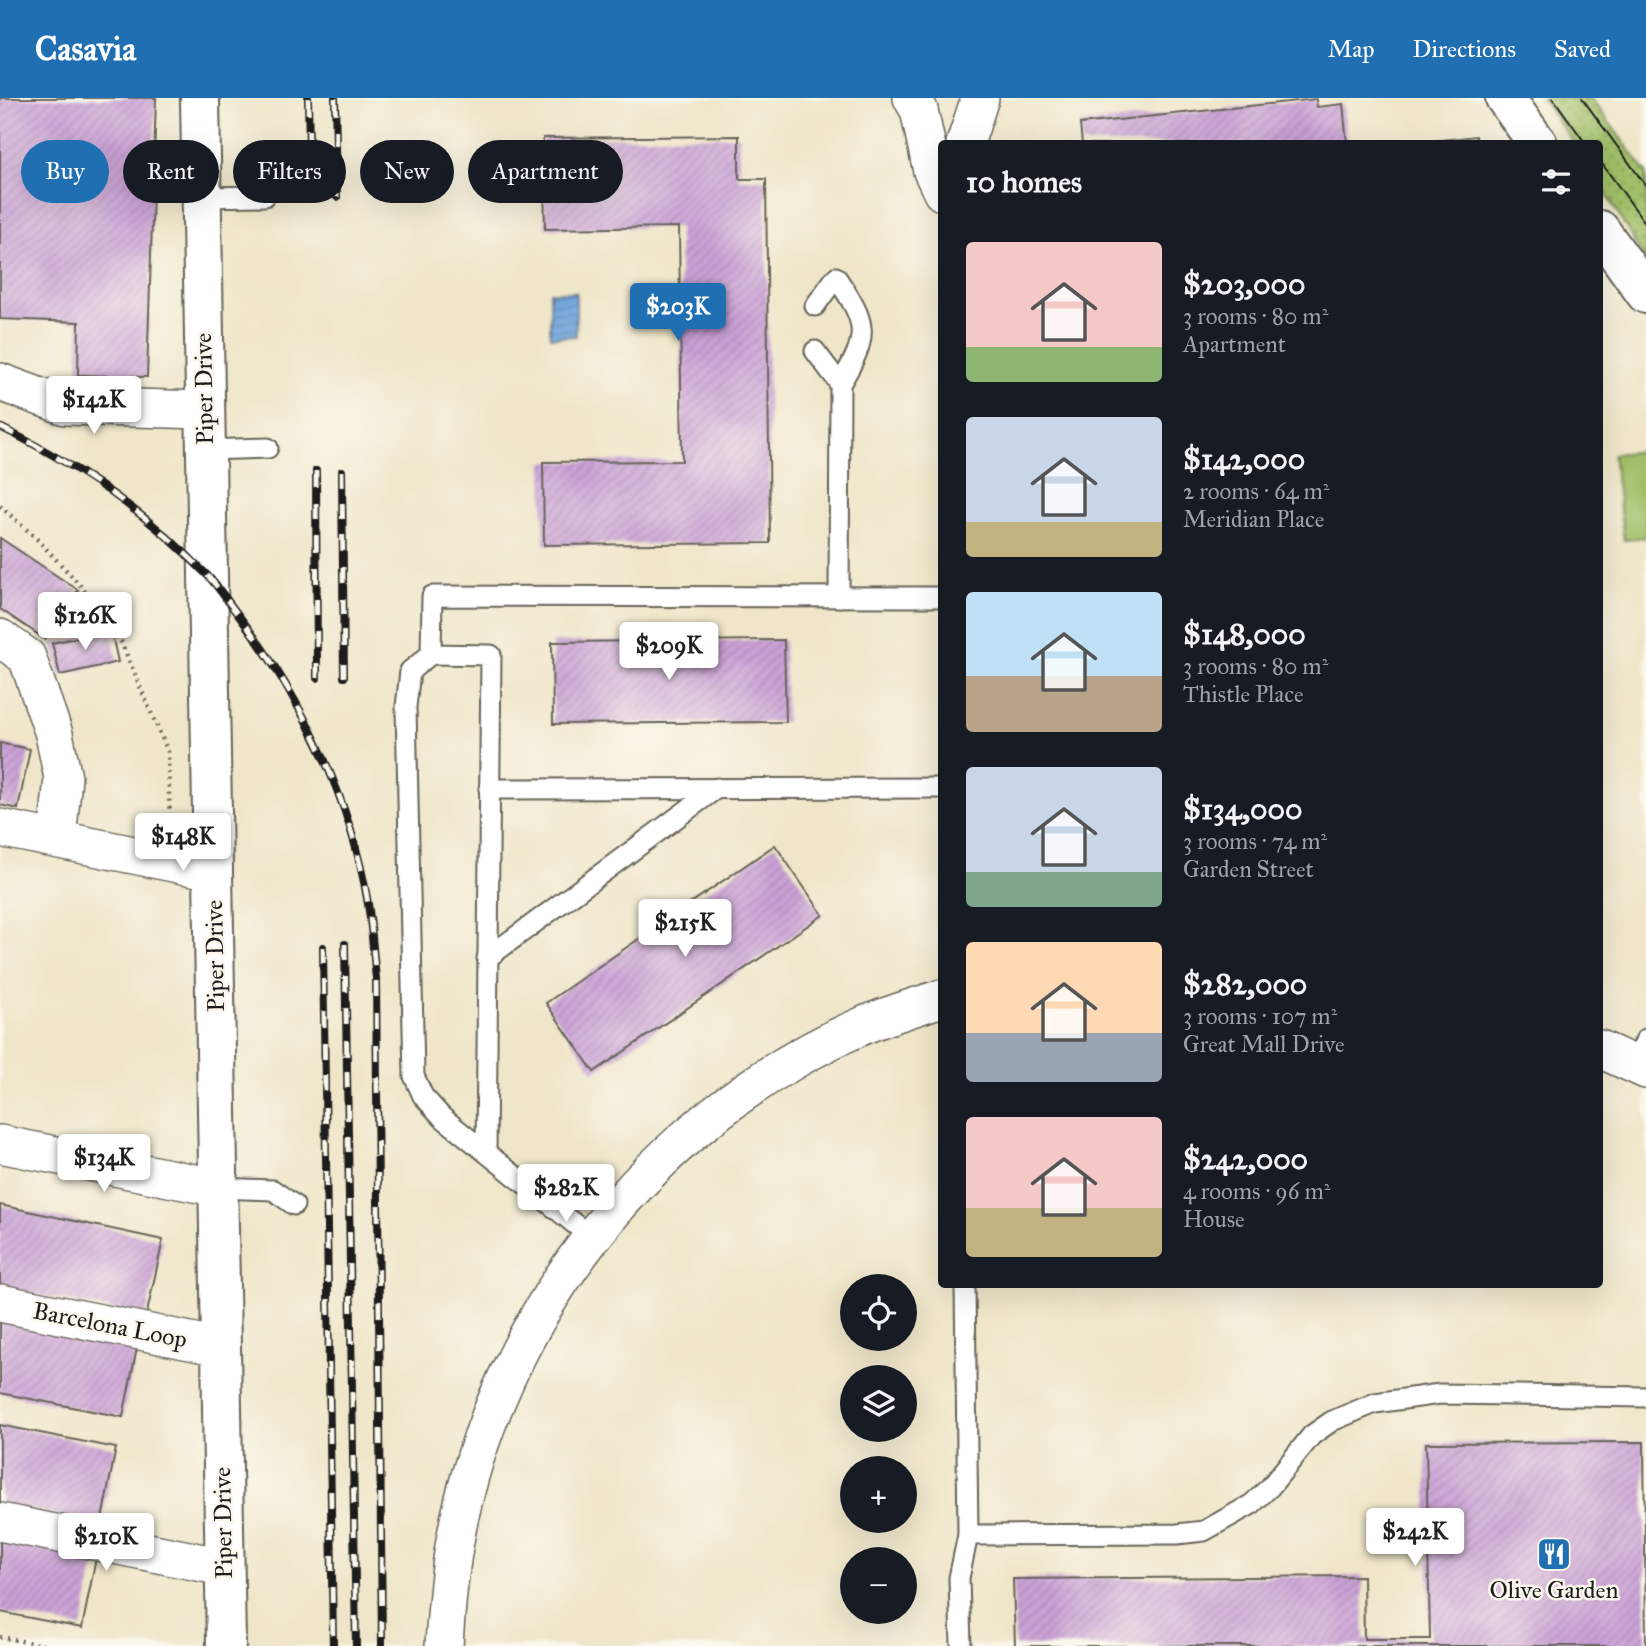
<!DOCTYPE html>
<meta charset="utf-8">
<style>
:root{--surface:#171b24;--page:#20242c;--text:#f1f3f6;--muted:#9ea1a6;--accent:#1f6fb2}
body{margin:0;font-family:"IM FELL Great Primer",serif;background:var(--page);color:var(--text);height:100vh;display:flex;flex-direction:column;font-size:26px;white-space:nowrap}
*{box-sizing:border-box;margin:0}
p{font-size:23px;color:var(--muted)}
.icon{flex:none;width:38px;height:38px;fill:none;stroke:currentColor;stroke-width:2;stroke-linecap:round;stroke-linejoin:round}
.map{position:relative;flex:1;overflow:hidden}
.side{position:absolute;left:938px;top:42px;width:665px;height:1148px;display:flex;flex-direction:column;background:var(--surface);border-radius:7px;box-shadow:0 7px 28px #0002}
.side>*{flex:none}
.guide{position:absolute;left:21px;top:42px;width:665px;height:63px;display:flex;gap:14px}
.controls{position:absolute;left:840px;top:1176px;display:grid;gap:14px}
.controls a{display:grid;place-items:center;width:77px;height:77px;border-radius:50%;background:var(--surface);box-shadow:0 7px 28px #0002;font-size:35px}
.price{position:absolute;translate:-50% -60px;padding:0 16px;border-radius:7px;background:#fff;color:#222;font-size:23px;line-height:46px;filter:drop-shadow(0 2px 4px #0008)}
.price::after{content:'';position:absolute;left:50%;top:42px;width:21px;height:16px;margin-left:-10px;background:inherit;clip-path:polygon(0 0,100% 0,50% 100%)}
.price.selected{background:var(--accent);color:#fff}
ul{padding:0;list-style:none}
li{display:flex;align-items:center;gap:21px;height:175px;padding:0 28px}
li span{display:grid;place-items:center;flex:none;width:196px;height:140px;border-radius:7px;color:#555}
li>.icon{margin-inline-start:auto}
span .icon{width:84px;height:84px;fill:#fffc;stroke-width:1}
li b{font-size:30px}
h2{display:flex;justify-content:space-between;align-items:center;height:84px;padding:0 28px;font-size:30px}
.pill{padding:0 24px;border-radius:32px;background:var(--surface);box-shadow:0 7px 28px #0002;font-size:24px;line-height:63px}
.pill.selected{background:var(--accent);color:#fff}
header{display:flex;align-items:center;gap:42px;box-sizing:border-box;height:98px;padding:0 35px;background:var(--accent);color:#fff}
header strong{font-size:33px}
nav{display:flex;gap:38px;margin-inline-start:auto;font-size:24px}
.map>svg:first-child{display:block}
.grass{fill:url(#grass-dots);stroke:#5e6e42;stroke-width:2}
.pitch{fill:#a1bf67;stroke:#5e6e42;stroke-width:2}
.water{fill:url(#water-rules);stroke:#46607c;stroke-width:2}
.building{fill:url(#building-hatch)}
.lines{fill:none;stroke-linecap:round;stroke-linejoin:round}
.service-casing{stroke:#666359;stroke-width:23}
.minor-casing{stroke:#666359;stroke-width:40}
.tertiary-casing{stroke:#666359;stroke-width:42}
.primary-casing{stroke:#666359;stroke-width:42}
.path{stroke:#666359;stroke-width:4.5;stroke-dasharray:2 5;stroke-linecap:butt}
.service{stroke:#fff;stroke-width:19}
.minor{stroke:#fff;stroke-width:37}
.tertiary{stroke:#fff;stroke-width:38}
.primary{stroke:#fff;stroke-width:38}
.tram{stroke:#1c1c1c;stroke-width:2}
.rail-casing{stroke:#1c1c1c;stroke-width:8}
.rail{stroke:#fbf7ec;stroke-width:5;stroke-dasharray:16;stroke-linecap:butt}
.labels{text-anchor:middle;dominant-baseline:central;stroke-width:5;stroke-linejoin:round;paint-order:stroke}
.street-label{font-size:24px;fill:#1c1c1c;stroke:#fbf7ec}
.poi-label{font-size:24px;fill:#1c1c1c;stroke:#fbf7ec}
</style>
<header>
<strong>Casavia</strong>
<nav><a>Map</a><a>Directions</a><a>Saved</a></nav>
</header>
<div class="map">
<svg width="1646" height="1548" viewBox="0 0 1646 1548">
<defs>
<pattern id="grass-dots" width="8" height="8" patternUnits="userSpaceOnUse" patternTransform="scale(1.75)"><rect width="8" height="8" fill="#a1bf67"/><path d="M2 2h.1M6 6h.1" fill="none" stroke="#829a54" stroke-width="1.8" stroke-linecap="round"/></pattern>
<pattern id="water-rules" width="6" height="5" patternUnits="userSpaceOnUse" patternTransform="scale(1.75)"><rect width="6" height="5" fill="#70a4dd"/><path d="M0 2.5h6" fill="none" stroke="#5b85b2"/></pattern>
<pattern id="building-hatch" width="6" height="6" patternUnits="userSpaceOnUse" patternTransform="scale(1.75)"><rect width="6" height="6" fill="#caa1d6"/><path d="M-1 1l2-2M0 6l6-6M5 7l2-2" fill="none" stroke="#ad8ab7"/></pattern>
</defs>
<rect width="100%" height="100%" fill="#fbf7ec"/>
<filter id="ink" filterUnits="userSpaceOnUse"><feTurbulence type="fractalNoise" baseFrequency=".0143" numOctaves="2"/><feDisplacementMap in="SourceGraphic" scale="14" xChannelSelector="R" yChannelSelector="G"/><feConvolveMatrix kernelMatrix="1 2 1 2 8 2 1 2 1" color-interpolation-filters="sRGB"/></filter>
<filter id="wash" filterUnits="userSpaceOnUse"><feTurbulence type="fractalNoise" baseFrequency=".00686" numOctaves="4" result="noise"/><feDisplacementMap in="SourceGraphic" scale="28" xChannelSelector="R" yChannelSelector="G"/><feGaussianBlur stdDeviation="1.57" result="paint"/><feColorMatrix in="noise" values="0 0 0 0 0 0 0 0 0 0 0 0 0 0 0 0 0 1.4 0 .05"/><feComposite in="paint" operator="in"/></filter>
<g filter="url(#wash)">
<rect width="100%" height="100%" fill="#efe6c9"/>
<polygon class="grass" points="1541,0 1591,0 1646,74 1646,164 1600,85 1600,46 1574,45"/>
<polygon class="pitch" points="1646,353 1646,439 1624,442 1613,356"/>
<polygon class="water" points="550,194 576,194 576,238 550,239"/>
<g id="blocks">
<g class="building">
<polygon points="0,0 156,0 147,279 78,277 79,224 0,221"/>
<polygon points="1316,1 1317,9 1343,6 1347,46 1082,46 1080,26"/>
<polygon points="739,38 739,81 766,81 770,445 544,447 543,364 682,363 679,129 545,131 543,40"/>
<polygon points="1476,38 1477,46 1426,46 1426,44"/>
<polygon points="0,440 78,492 45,541 0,511"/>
<polygon points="111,532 118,564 60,577 52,545"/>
<polygon points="784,542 786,624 553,626 552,544"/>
<polygon points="0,645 30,651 18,711 0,707"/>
<polygon points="775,747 823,817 594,974 546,905"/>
<polygon points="0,1107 163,1142 146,1219 0,1189"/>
<polygon points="0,1217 138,1245 123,1319 0,1295"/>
<polygon points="0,1327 116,1350 101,1426 0,1406"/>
<polygon points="1644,1344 1646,1548 1015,1548 1013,1481 1363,1478 1364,1541 1430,1541 1426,1345"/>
<polygon points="0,1435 97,1455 82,1530 0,1514"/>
</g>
</g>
</g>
<g filter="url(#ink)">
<use href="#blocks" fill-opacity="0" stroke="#666359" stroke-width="2"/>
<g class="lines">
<g class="service-casing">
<g id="service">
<polyline points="201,99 265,98"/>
<path d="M815,208L836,179C868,226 870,237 840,286L839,499"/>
<polyline points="815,253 840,286"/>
<polyline points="205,352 268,350"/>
<polyline points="431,556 410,573 406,609 414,978 423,998 442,1019 592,1140"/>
<polyline points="489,691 942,690"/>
<polyline points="487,860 717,690"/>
<polyline points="1634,967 1646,941"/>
<polyline points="486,1054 491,557 431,556 432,498 942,499"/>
<polyline points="219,1090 273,1092 294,1107"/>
<polyline points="968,1437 1177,1436 1204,1433 1252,1406 1270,1389 1312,1337 1332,1323 1375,1305 1440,1296 1646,1299"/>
<polyline points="961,1548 959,1480 968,1437 965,1186"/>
</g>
</g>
<g class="minor-casing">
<g id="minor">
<polyline points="912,0 919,12 932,73 942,94"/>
<polyline points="965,46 980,0"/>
<polyline points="0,284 65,308 204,312"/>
<polyline points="0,540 27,559 54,636 63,680 57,741"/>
<polyline points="0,730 213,773"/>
<polyline points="1600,951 1646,972"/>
<polyline points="0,1046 219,1090"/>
<polyline points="0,1205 220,1249"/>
<polyline points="0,1424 223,1469"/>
<path d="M444,1548C446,1513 449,1477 455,1443C495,1219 653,1018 862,928C887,917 915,909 942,900"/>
</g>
</g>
<g class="tertiary-casing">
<polyline id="tertiary" points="200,0 226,1548"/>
</g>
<g class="primary-casing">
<g id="primary">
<polyline points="1505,0 1538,46"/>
<polyline points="1600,132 1646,196"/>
</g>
</g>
<g class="path">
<polyline points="0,408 35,439 80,487 121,544 168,654 170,732"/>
<polyline points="0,1539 48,1548"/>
</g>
<use href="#service" class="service"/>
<use href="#minor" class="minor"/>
<use href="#tertiary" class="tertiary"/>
<use href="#primary" class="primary"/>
<g class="tram">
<polyline points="1553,0 1586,46"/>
<polyline points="1582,0 1646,88"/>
<polyline points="1600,63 1646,126"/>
</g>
<g class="rail-casing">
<g id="rail">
<polyline points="308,0 310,100"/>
<polyline points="335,0 337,99"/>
<path d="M0,329C76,366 147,415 206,476C217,487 226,501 236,514C301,598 351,700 368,806C372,830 373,855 376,880L382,1548"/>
<polyline points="316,373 317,580"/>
<polyline points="342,373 344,579"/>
<polyline points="345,846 356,1548"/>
<polyline points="323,849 333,1548"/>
</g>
</g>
<use href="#rail" class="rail"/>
</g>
</g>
<defs>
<g id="restaurant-square" transform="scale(1.75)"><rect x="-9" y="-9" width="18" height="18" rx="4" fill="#1f6fb2" stroke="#fbf7ec"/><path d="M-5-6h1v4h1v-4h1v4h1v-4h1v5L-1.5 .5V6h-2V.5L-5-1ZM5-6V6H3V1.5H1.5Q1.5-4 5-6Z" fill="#fff"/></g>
</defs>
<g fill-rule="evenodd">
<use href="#restaurant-square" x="1554" y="1456"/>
</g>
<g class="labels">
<g class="street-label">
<text transform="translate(204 291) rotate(-91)">Piper Drive</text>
<text transform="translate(215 858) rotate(-91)">Piper Drive</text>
<text transform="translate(110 1227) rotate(11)">Barcelona Loop</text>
<text transform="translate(223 1425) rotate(-91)">Piper Drive</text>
</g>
<g class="poi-label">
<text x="1554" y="1492">Olive Garden</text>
</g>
</g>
</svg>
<div class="controls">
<a><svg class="icon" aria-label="locate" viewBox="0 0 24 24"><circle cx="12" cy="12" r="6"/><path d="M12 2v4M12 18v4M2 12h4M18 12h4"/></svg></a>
<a><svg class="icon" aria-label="layers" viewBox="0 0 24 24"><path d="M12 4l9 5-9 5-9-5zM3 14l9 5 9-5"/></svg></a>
<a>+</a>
<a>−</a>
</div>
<b class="price selected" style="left:678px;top:245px">$203K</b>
<b class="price" style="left:94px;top:338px">$142K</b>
<b class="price" style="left:85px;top:554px">$126K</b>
<b class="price" style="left:669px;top:584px">$209K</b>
<b class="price" style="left:183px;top:775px">$148K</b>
<b class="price" style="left:685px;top:861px">$215K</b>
<b class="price" style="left:104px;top:1096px">$134K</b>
<b class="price" style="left:566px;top:1126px">$282K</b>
<b class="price" style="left:1415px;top:1470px">$242K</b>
<b class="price" style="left:106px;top:1475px">$210K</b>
<div class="guide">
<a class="pill selected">Buy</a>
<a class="pill">Rent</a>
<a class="pill">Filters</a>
<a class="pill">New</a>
<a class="pill">Apartment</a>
</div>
<section class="side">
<h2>10 homes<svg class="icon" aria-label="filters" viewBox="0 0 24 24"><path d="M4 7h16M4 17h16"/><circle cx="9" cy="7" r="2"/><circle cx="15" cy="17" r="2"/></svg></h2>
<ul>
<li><span style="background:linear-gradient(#f6c9c9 75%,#8fb573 0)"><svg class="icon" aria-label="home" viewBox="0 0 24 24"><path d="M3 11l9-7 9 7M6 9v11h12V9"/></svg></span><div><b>$203,000</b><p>3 rooms · 80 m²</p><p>Apartment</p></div></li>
<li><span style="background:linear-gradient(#c9d6e8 75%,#c2b280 0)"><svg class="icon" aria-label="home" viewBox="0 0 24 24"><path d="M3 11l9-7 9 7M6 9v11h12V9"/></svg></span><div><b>$142,000</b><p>2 rooms · 64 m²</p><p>Meridian Place</p></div></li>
<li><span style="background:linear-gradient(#bfe0f5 60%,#b9a48a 0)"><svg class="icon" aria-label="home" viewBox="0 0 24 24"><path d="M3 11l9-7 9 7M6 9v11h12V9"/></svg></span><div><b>$148,000</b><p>3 rooms · 80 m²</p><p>Thistle Place</p></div></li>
<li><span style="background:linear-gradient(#c9d6e8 75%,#7fa58c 0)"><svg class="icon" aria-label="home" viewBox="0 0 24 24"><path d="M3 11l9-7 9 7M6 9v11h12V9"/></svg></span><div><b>$134,000</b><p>3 rooms · 74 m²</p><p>Garden Street</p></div></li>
<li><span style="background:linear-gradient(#ffd9b3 65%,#9aa5b1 0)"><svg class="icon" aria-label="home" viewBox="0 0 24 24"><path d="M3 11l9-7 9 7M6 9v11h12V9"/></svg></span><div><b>$282,000</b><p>3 rooms · 107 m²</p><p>Great Mall Drive</p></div></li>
<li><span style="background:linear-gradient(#f6c9c9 65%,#c2b280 0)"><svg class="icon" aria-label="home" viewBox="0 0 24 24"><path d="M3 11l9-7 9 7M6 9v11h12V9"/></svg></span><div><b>$242,000</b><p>4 rooms · 96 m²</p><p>House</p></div></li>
</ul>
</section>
</div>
